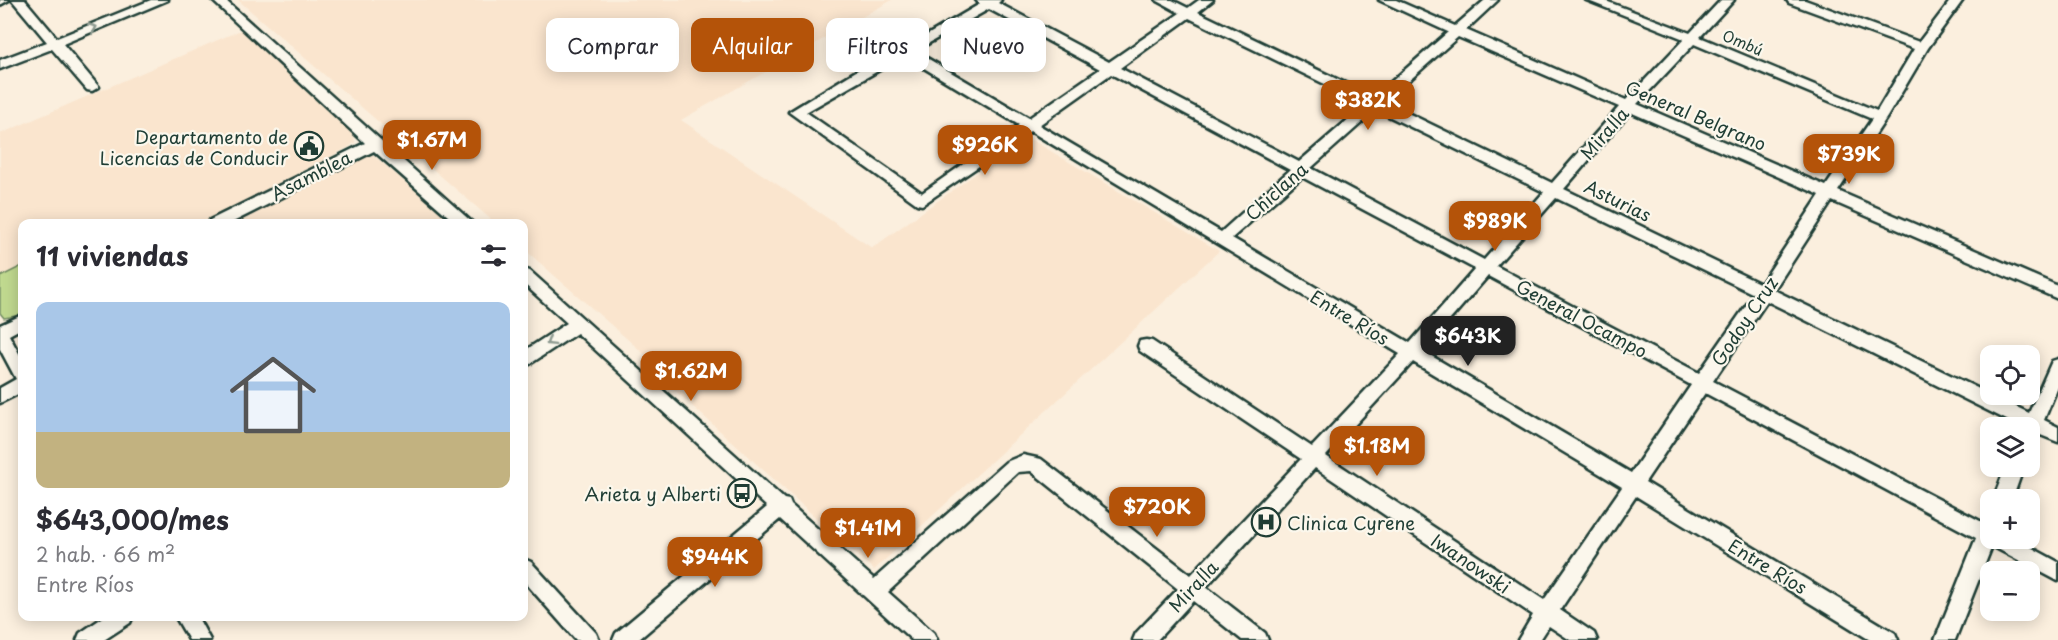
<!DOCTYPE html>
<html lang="es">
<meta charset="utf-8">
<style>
:root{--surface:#fff;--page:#f7f7f7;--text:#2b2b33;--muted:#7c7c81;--line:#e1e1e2;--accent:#b45309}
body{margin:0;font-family:"Playpen Sans",sans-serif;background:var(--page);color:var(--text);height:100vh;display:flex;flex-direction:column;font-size:22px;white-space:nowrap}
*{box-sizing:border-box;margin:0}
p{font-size:20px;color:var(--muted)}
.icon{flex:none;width:33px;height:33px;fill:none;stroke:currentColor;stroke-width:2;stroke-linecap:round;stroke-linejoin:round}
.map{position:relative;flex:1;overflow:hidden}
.sheet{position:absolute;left:18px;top:219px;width:510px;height:402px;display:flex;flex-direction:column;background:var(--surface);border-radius:12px;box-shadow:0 3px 15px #0003}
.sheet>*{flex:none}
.guide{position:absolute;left:546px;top:18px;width:570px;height:54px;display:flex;gap:12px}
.controls{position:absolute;left:1980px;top:345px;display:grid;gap:12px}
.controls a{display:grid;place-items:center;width:60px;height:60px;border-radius:12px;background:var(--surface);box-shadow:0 3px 15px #0003;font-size:30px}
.price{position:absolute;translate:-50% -51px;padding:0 14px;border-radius:12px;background:var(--accent);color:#fff;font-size:20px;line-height:39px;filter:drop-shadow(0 2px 3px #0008)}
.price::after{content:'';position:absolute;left:50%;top:36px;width:18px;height:14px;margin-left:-9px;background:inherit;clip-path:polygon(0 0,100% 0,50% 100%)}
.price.on{background:#222;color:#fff}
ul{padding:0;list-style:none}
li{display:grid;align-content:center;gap:12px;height:318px;padding:0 18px}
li+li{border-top:2px solid var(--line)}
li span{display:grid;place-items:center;height:186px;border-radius:12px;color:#555}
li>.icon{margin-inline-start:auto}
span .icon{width:108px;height:108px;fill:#fffc;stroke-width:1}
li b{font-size:26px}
h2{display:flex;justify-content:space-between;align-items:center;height:72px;padding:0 18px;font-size:26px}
.tag{padding:0 21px;border-radius:12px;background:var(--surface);box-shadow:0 3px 15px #0003;font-size:21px;line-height:54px}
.tag.on{background:var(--accent);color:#fff}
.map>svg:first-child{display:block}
.built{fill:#fae5ce}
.green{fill:#c0d98f;stroke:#708b62;stroke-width:1.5}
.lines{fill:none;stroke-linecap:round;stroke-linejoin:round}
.minor-casing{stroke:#1f3d34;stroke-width:5}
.minor{fill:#fbf7ec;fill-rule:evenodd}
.oneway{stroke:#8d9a90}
.labels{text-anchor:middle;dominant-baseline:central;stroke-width:4.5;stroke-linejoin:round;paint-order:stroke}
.far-street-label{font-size:15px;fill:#1f3d34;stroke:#fbf7ec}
.street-label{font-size:18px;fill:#1f3d34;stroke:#fbf7ec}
.poi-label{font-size:18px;fill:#1f3d34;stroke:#fbf7ec;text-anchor:end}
</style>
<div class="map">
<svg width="2058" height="640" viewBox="0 0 2058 640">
<rect width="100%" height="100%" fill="#fbefde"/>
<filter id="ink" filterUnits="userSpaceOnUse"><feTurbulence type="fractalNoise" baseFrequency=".0167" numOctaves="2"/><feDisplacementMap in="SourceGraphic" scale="12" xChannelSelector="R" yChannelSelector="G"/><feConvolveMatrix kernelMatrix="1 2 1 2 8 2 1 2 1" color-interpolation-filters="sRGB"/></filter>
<g filter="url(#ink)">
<g class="built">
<polygon points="238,0 892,0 681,120 872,248 1027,137 1219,251 874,570 659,376 665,372 524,249 524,224 495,223"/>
<polygon points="241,30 354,136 355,142 349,147 201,223 22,224 22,266 0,277 0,134"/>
<polygon points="365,153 373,155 453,223 222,224"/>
</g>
<polygon class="green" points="22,266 22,315 4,318 0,313 0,277"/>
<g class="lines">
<g class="minor-casing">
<g id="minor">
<polygon points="0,0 9,0 0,5"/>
<polygon points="12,0 25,0 57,38 151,0 168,0 63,44 99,87 92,91 87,90 52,49 0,69 0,60 47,42"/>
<polygon points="212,0 225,0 474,224 457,224 374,151 229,224 208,224 210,220 365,143"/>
<path d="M976,0H1001L998,3L1109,62L1180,13L1156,0H1172L1188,8L1199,0H1213L1198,12L1374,97L1448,32L1379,0H1396L1455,26L1485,0H1498L1466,30L1626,100L1684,39L1586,0H1603L1690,33L1721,0H1734L1700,37L1877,111L1914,49L1789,3L1787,0H1805L1919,42L1951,0H1963L1928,48L1887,117L1838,191L2058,286V299L1832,201L1774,290L2029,413L2052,361L2058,359V386L2044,420L2058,427V442L2038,434L2036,437L2030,439V428H2023L1767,301L1713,381L1982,522L1990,518V538H2014L2058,562V581L1992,546L1955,640H1935L1976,538L1705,393L1645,482L1895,633L1898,640H1870L1636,496L1560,610L1594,633L1597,640H1570L1549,626L1540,640H1518L1533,615L1315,468L1206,587L1265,633L1268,640H1242L1193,601L1157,640H1133L1136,633L1178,589L1031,471L1018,472L888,592L934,633L937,640H912L780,519L638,640H613L616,633L767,507L577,333L530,364L524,365V351L567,323L524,284V269L530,271L784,499L789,500L791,505L874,579L1006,462L1023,455L1041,459L1191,575L1301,459L1140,351L1138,346L1140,341L1146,340L1152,341L1312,447L1400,354L1030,131L922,205L917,204L789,112L884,54L917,41L980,4ZM989,9L1100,69L1029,118L915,51ZM1189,18L1366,104L1299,162L1120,68ZM1458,37L1619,107L1552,183L1385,102ZM1694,44L1872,119L1826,186L1637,104ZM904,56L1019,125L922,193L806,112ZM1111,74L1290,170L1221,232L1039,125ZM1376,110L1544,192L1484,260L1311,168ZM1630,112L1820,195L1761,284L1564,189ZM1302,177L1475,269L1410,343L1232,238ZM1556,198L1754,294L1699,373L1496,266ZM1488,276L1691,385L1631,473L1423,351ZM1413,362L1622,487L1544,600L1326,456Z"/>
<polygon points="22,315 22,328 9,335 22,359 22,392 0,403 0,388 16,379 0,349 0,325"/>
<polygon points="2006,466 2024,466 2012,500 1993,500"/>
<polygon points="524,559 531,562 596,633 599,640 576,640 524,581"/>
<polygon points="105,616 133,616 130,623 104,640 77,640 80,633"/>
<polygon points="175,616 197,616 210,640 189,640"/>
</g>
</g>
<use href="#minor" class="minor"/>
</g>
<defs><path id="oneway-chevron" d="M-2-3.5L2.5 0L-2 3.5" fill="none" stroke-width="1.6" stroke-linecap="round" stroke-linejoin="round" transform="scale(1.5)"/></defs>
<g class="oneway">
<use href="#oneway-chevron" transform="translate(93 28) rotate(-22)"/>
<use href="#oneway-chevron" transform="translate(550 342) rotate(148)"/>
</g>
</g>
<defs>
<g id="civic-ring" transform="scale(1.5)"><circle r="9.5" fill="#fbf7ec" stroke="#1f3d34" stroke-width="1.5"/><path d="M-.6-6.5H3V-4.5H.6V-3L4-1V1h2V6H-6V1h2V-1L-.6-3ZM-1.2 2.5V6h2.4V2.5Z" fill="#1f3d34"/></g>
<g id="bus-ring" transform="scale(1.5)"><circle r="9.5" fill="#fbf7ec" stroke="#1f3d34" stroke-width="1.5"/><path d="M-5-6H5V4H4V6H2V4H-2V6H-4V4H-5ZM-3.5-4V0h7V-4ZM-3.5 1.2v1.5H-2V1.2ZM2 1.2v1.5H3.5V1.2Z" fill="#1f3d34"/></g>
<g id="hospital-ring" transform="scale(1.5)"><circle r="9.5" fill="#fbf7ec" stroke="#1f3d34" stroke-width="1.5"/><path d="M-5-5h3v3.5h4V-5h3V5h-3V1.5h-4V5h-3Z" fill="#1f3d34"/></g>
</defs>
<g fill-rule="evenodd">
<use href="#civic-ring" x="309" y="146"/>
<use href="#bus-ring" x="742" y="493"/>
<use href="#hospital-ring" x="1266" y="522"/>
</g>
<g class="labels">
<g class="far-street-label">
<text transform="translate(1743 42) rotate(23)">Ombú</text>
</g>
<g class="street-label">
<text transform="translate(1696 115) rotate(23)">General Belgrano</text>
<text transform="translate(1604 133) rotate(-49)">Miralla</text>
<text transform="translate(311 175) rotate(-27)">Asamblea</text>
<text transform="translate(1276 191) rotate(-42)">Chiclana</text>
<text transform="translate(1618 200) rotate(26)">Asturias</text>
<text transform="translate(1350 317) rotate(31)">Entre Ríos</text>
<text transform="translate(1582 318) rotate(28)">General Ocampo</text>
<text transform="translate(1744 321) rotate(-56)">Godoy Cruz</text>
<text transform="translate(1471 563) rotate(34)">Iwanowski</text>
<text transform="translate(1768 566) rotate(31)">Entre Ríos</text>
<text transform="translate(1193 586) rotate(-47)">Miralla</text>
</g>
<g class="poi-label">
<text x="288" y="136">Departamento de<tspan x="288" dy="21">Licencias de Conducir</tspan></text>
<text x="721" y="493">Arieta y Alberti</text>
<text x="1287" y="522" text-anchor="start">Clinica Cyrene</text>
</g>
</g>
</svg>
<div class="controls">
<a><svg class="icon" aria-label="locate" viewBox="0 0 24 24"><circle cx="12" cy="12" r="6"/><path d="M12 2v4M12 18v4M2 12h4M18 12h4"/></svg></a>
<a><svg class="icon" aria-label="layers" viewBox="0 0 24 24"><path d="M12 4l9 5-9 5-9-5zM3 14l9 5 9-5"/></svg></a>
<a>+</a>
<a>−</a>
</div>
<b class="price" style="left:1368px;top:131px">$382K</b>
<b class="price" style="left:432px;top:171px">$1.67M</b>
<b class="price" style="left:985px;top:176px">$926K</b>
<b class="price" style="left:1849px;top:185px">$739K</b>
<b class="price" style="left:1495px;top:252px">$989K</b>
<b class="price on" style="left:1468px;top:367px">$643K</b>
<b class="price" style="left:691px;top:402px">$1.62M</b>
<b class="price" style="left:1377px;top:477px">$1.18M</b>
<b class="price" style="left:1157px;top:538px">$720K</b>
<b class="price" style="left:868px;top:559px">$1.41M</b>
<b class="price" style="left:715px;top:588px">$944K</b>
<div class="guide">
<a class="tag">Comprar</a>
<a class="tag on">Alquilar</a>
<a class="tag">Filtros</a>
<a class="tag">Nuevo</a>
</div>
<section class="sheet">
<h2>11 viviendas<svg class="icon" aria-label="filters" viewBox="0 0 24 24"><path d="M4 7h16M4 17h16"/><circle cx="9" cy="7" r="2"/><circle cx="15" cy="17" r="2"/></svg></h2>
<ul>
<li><span style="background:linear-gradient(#a9c7e8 70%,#c2b280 0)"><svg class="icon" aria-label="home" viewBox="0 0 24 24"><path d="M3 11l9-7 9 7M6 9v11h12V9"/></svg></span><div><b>$643,000/mes</b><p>2 hab. · 66 m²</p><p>Entre Ríos</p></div></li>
</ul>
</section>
</div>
